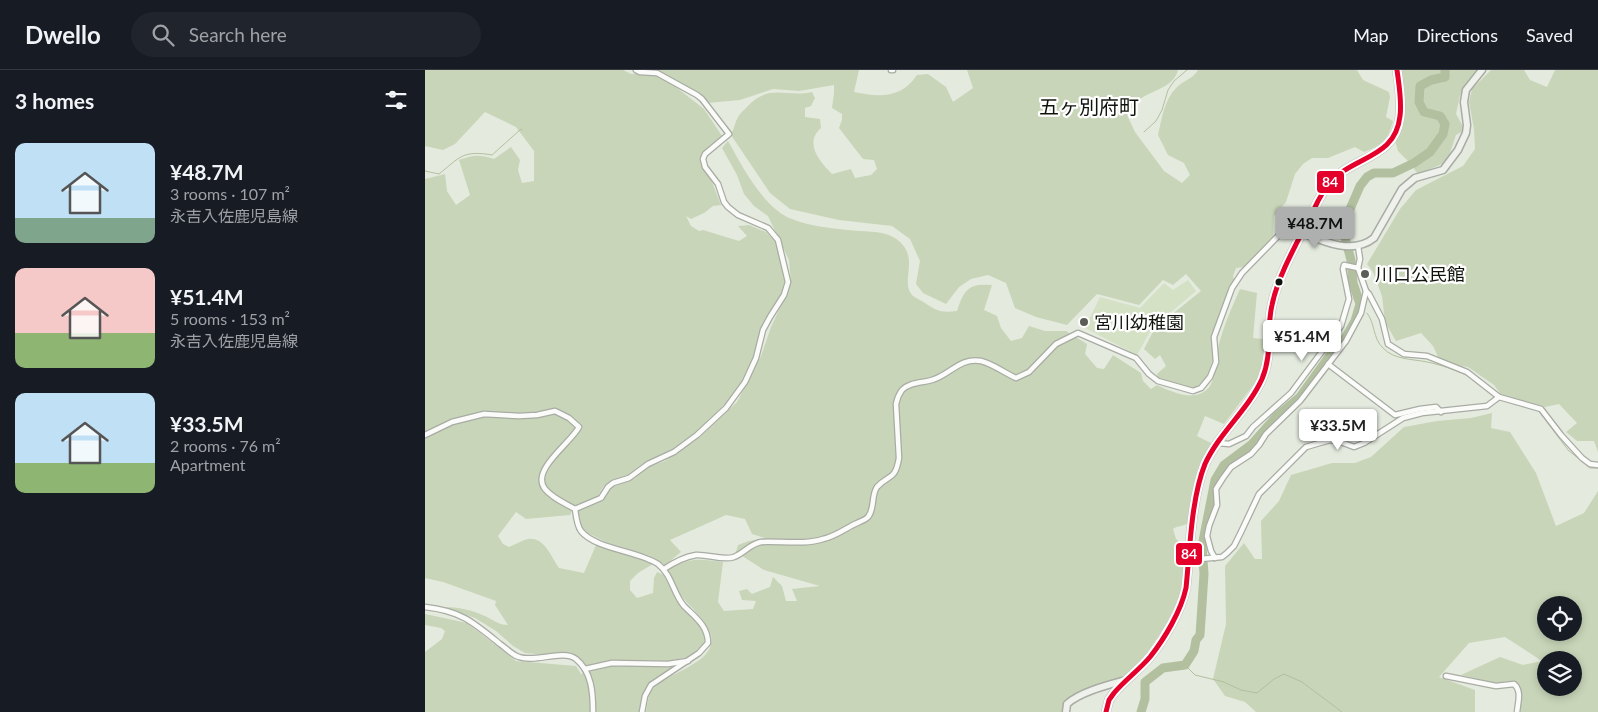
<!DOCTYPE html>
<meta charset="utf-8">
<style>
:root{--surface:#171b24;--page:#20242c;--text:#f1f3f6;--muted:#9ea1a6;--line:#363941;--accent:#adb0ae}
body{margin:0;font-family:Lato,"Noto Sans JP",sans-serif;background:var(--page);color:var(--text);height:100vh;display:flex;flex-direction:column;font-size:19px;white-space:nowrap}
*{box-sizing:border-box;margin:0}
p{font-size:16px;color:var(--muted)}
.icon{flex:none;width:28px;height:28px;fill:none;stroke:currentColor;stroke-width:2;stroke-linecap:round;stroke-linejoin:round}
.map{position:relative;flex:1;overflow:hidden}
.drawer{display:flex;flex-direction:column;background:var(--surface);width:425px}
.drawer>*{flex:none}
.controls{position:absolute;left:1112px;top:526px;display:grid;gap:10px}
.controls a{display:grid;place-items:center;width:45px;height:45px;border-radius:50%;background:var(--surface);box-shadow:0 2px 8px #0003;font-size:25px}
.price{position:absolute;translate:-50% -42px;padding:0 11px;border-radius:5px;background:#fff;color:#222;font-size:16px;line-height:32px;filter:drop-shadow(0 1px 2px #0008)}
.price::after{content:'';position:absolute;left:50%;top:30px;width:15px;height:11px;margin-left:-8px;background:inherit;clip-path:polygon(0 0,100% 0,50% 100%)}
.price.current{background:var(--accent);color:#111}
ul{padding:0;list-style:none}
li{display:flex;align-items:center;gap:15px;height:125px;padding:0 15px}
li span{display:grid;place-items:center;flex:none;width:140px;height:100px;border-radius:10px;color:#555}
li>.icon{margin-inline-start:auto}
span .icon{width:60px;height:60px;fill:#fffc;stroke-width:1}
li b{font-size:21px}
h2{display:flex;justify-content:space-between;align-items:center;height:60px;padding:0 15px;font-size:21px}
header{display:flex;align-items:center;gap:30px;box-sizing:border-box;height:70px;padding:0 25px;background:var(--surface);border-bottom:1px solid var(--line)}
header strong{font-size:24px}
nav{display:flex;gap:28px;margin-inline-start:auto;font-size:18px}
.search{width:350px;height:45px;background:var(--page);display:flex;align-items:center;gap:12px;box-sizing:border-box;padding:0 18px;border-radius:28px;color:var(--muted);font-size:19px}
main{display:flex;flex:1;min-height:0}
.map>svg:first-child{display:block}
.green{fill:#d4e1c4}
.forest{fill:#c8d5b8;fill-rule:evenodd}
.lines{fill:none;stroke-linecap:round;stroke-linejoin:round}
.stream{stroke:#b2c09f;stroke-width:1}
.river{stroke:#b2c09f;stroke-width:9}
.street-casing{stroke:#a8aca4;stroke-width:7}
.secondary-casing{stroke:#a8aca4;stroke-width:9}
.primary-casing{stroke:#c1c4be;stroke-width:10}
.street{stroke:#fbfcfa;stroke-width:4.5}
.secondary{stroke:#eff1ec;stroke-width:6}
.primary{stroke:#e2e7dc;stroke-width:8}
.bus-1-casing{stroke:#fff;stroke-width:9}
.bus-1{stroke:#e4002b;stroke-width:5}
.poi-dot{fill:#5a5e56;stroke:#fff;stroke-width:2}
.bus-dot{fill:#10130c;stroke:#fff;stroke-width:2}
.labels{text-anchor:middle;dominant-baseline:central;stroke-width:4.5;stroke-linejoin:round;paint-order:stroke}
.poi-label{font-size:18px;fill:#10130c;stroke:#fff;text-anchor:start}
.quarter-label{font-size:20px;fill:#10130c;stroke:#fff}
.line-badge{stroke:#fff;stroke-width:2}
.badge-label{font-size:14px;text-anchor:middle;font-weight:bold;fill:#fff}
</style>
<header>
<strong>Dwello</strong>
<div class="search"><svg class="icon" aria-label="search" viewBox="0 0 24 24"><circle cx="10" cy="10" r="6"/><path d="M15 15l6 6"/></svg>Search here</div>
<nav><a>Map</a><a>Directions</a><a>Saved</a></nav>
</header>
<main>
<section class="drawer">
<h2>3 homes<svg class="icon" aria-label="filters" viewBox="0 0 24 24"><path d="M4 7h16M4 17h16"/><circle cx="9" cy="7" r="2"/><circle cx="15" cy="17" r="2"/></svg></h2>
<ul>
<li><span style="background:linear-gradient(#bfe0f5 75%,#7fa58c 0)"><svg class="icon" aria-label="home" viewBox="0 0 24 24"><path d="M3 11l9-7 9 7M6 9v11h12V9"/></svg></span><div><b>¥48.7M</b><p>3 rooms · 107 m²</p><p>永吉入佐鹿児島線</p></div></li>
<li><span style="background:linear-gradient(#f6c9c9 65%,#8fb573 0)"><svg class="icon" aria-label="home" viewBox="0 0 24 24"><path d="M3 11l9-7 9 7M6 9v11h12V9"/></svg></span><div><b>¥51.4M</b><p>5 rooms · 153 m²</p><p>永吉入佐鹿児島線</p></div></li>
<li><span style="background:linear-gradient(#bfe0f5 70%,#8fb573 0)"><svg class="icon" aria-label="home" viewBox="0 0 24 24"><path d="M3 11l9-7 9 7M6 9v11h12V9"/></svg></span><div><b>¥33.5M</b><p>2 rooms · 76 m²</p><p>Apartment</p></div></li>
</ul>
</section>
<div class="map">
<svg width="1173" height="642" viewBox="0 0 1173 642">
<rect width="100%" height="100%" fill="#e4eade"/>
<polygon class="green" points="763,210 771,221 727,258 712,285 660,258 675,227 715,238 739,213 748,220"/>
<g class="forest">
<path d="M0,0H198L206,4L228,3L242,10L279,39L297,66L278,82L275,90L280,102L287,112L296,135L288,136L279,143L266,149L261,146L266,156L274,161L278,160L314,171L322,166L313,156L324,155L341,162L351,172L360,210L356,227L341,247L328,287L313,319L297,337L272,362L248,379L217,394L202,405L185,411L178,417L171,429L149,436L145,445L101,449L91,442L73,466L78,474L84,477C90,475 97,470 103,469C120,467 126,487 134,498L159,503L171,475L228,494L213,503L205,511V520L212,528L228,523L229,508L232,502L239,505L252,531L277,559L280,568L279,574L263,587L243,591L216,590L185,591L162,597L152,588L100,583L88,576L71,561L50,548L19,537C33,537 47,540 60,546C68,550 74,555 83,555L70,535L71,531L18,512L0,508V109L20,104L22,121L31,135L45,125L34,90C49,85 53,84 69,89L86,77L95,90L93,100L97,113L109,111V81L91,57L60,42L30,74L18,80L0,76Z"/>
<path d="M215,0H434L429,22C454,27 476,29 492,5L503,4L521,17L528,32L548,18L542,0H753C749,17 728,20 715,29C710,32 706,39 702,45L710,62L739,101L757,113L765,105L759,93L743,85L733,65C737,48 739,30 752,17C759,10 768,9 773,0H932L938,10L964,22L965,27L961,47L968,51C963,70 957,75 939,82L930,77L903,88H887L878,94L870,104L861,132L849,146L848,168L818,197L811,198L808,206L809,210L788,267L789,287L780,310L768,319L733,309L732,304L741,296L735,285L730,289L719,279L730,258L776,221L761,204L748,215L738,210L714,235L672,224L642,255L611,247L590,238L581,213L563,205L546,209L534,217L521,234L498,223L491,214L495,191L485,169L467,156L414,150L365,139L345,123L306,65C309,59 310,52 313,47C315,43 319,40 321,38C344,12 360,28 387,22L390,28L386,36L380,38V47L395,49L396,58C379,73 394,91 407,104L426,99L430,108L446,105L452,99L449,90L438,89L414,58L417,50V44L407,38L409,23V15L374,21L348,19L315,30L282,33L277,27L235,1Z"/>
<polygon points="974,0 1054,0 1035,25 1031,44 1040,60 1031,65 1022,92 993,104 984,92 973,81 970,71 979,51 979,29"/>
<polygon points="1066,0 1099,0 1105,10 1122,17 1130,0 1173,0 1173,382 1169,371 1152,371 1141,362 1152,353 1134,334 1120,337 1077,326 1069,315 1043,297 1016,293 1008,276 996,263 971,271 960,252 957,226 948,202 942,194 975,139 991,120 1038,96 1050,79 1049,59 1044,32 1047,19"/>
<path d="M303,71C317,96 339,139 367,149C384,156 405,158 423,160C437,162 456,160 468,167C498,184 474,211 487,225C490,228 496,230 500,233C512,241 516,243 532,241C539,220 543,213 567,215L559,240L572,246L576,258L586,271L597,268L604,256L620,261H641L662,274L660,284L672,298L679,299L688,285L716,303L718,311L726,319L732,315C747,322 772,334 785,316C791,307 792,285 794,274C799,255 807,237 815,219L832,223L828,268L838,269V292L832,310L799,354L780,346L772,366L786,373C771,402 766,421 763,453C758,457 753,455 748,459L751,469L761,477C760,493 759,509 755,524C749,545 718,595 699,606C686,614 660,621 645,627L638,632V642H221C222,636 223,625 227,620C239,603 293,594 286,565C282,550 262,535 253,521C249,515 246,507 243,500C264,487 275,489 298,492L293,532L299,541L328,539L331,531L317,530L314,521L322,519L327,524L345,517L348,507L357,516L361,531H372L367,519L395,516L339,500L311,482L313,475L324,471L340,468L327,464L320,449L301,445L245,470L256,482L240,495L226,486L181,472L163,463L157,458L153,441L178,431L185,418L209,409L223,397L240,391L275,367L312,332L336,286L346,257L366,214L364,190L343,146L329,136L319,124L312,105L297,78Z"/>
<path d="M1067,343L1066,358L1085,362L1111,403L1131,456L1159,443L1173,421V642H1095L1096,617L1086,611L1071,613L1036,605L1075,587L1098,595L1117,591L1080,567L1044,573L1014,607L1050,620V642H831L820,632L800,626L788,609L801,554L800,496L819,473L830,489H837L836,451L854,431L866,405L907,393H930L946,387L979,357L1012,351L1046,348ZM1121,535H1149V562H1121ZM1121,590H1149V618H1121Z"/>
<path d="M0,544L42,553L91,591L151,596L156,604L188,596H253C227,612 219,609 214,642H0V582L17,569L20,561L16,558L0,555Z"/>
</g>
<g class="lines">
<g class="stream">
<polyline points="719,62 731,51 737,40 743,20 749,11 762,0"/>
<path d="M0,101L14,104C35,87 38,80 67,85L96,59L97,60"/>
<polyline points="934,236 935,237"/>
<path d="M942,243C950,253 948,269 958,278C969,290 988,289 1002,292C1017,295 1034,301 1047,308"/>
<polyline points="1061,320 1070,327"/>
<polyline points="1076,330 1087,333"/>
<polyline points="1113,340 1143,380 1165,398 1173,398"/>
<polyline points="760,595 770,605 799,612 816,620 832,623 849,609 859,604 877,612 917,642"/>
</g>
<polyline class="river" points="716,642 720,629 720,612 738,598 760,595 769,581 771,570 775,565 779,504 777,476 790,410 799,395 827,374 852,346 875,327 906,284 921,267 930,251 935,234 928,213 926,190 919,164 918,156 922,146 935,116 942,107 949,103 968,103 989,93 1005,82 1018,64 1020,54 1015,46 999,42 994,32 995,16 1006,10 1020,7 1020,0"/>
<g class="street-casing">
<g id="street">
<polyline points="466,0 468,0"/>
<polyline points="933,176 935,189 933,198 941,221 944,224 957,249 963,274 979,284 1002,286 1042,302 1074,327 1116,339 1136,365 1157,388 1165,394 1173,395"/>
<polyline points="903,294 970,345 995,339 1011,337 1016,342"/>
<path d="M0,365L27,352L59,344L94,346L112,345L130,341L144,348L154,357C146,373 105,400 120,419C127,428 141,434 150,439C151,446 152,456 156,461C170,479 214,481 233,494C247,505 248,523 259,536C270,547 283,556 283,573L274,583L226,615L220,626L217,642"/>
<polyline points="793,373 804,374 821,366 828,357 866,323 916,256 924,229 918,199 919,195 933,198"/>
<polyline points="150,439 176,428 183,417 188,413 204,408 223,394 249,382 272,365 301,338 320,312 331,288 338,260 345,247 359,225 363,212 353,170 343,158 313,145 303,137 299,132 293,114 280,97 278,89 280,84 304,64 277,29 272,25 232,3 215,2 211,0"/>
<polyline points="790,488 786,481 782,466 784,456 792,435 791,419 798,408 806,397 826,384 834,375 841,364 875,331 921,271 936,243 941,221"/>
<polyline points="764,490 797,487 802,483 809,476 816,462 834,424 881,377 905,370 913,371 929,377 939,373 978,348 997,343 1062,336 1074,327"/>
<path d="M239,499C248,493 259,487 271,485C283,484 297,491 309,487C319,483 325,474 336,472C355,471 380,475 398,469C408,467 417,461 426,456C431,453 439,451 443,447C450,439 446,425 452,417C463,404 470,412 474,388L471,334C472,329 474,324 477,320C485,312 497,313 507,310C525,305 535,287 556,291C568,294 580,303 591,308L604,302L631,274L653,263L711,288L724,304L733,311L768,321L776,318L785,307L791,292L789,267L807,218L817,203L857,162L868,160L877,163"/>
<path d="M0,537C36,541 48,552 75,574C81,578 87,585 94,587C110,593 138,579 151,589C167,602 168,623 168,642"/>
<polyline points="160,599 187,593 243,594 263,591"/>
<path d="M1021,606L1071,616L1089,614C1097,621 1093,632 1092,642"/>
</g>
</g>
<g class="secondary-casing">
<g id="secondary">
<path d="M878,163C899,172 928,185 949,168L977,119L990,108L1018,100L1033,80L1041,63L1042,55L1039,32L1041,20L1057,0"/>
<path d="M641,642L642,634C655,622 683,615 701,610"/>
</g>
</g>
<g class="primary-casing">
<path id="primary" d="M681,642L684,630L689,623C700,610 714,600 725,587C740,568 756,541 761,518C765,480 766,429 780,394C794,363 823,340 837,309C848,283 841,260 847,235C854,201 878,163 893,131C899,119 906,109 917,102C942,85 971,82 975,46C977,31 974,15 972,0"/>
</g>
<use href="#street" class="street"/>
<use href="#secondary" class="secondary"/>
<use href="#primary" class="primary"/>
<g class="bus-1-casing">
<path id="bus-1" d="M681,642L684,630L689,623C700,610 714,600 725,587C740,568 756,541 761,518C765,480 766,429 780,394C794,363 823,340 837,309C848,283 841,260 847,235C854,201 878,163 893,131C899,119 906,109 917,102C942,85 971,82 975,46C977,31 974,15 972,0"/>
</g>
<use href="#bus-1" class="bus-1"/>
</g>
<g class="poi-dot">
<circle cx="940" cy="204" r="5"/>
<circle cx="659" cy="252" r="5"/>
</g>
<circle class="bus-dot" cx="854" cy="212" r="4.5"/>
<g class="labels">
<g class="poi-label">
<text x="950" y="204">川口公民館</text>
<text x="669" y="252">宮川幼稚園</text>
</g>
<g class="quarter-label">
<text x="664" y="36">五ヶ別府町</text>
</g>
</g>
<g class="line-badge">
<rect x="891" y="100" width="29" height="24" rx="5" fill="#e4002b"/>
<rect x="750" y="472" width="28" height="24" rx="5" fill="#e4002b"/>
</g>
<g class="badge-label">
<text x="905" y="117">84</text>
<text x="764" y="489">84</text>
</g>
</svg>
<div class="controls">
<a><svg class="icon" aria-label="locate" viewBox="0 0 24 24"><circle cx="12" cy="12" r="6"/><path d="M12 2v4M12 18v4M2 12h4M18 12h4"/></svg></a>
<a><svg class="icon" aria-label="layers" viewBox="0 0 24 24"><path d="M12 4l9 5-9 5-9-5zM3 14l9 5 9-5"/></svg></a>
</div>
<b class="price current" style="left:890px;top:179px">¥48.7M</b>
<b class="price" style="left:877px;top:292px">¥51.4M</b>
<b class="price" style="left:913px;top:381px">¥33.5M</b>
</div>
</main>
